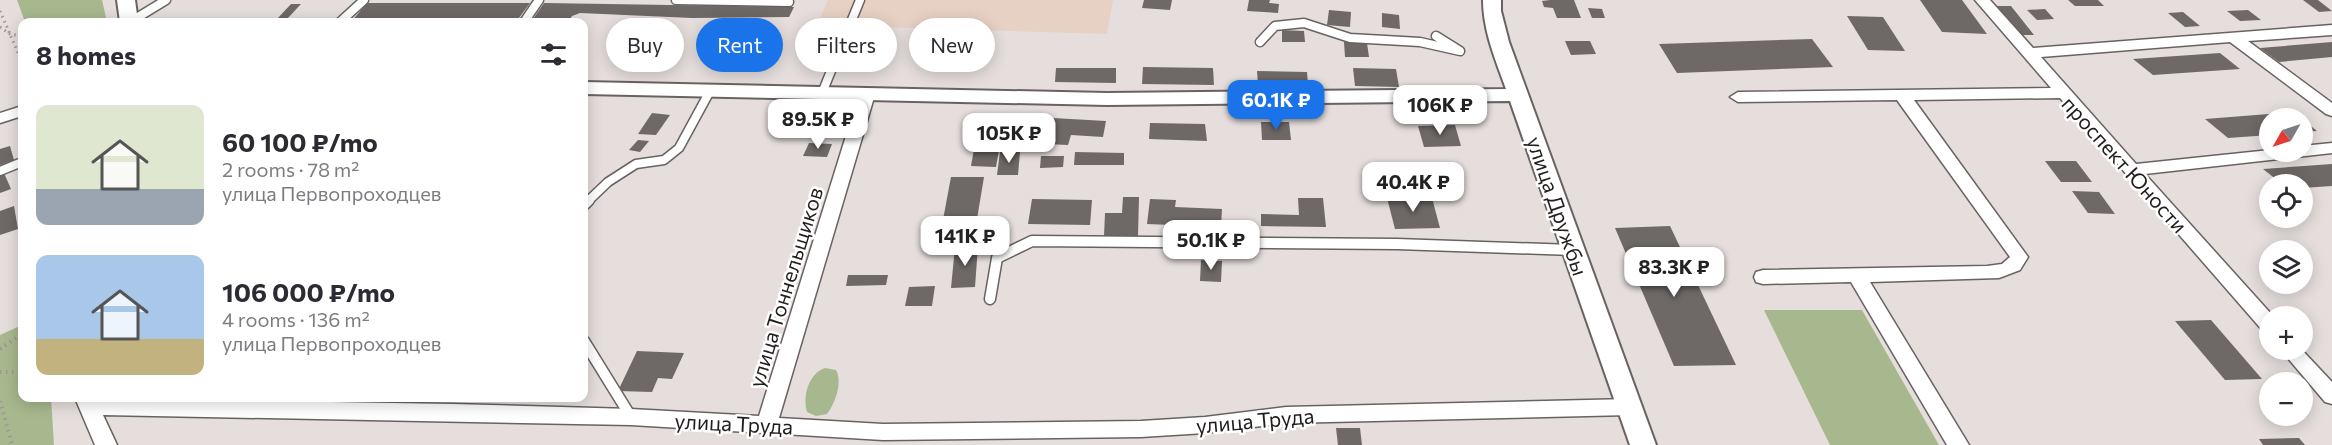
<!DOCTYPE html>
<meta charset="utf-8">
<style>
:root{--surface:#fff;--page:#f2f2f3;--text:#2b2b33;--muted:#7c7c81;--accent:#1a73e8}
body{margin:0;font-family:Commissioner,sans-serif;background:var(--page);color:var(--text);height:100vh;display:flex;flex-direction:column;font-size:22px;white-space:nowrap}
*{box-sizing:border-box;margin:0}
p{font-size:20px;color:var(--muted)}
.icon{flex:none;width:33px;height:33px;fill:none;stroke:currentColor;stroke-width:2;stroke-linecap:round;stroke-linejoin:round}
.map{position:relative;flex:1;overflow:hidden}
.drawer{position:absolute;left:18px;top:18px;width:570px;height:384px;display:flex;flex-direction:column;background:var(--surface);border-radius:12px;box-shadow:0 3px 15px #0003}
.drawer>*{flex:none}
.hud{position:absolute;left:606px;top:18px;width:570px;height:54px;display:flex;gap:12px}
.needle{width:39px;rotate:231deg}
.controls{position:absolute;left:2259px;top:108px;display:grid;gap:12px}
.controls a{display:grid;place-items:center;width:54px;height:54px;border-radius:50%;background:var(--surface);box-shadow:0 3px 15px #0003;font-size:30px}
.price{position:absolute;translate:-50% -51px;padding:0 14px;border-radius:12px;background:#fff;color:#222;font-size:20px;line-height:39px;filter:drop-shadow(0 2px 3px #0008)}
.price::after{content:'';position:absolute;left:50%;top:36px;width:18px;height:14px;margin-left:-9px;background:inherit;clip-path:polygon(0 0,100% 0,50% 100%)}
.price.active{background:var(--accent);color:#fff}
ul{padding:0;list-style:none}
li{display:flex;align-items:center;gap:18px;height:150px;padding:0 18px}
li span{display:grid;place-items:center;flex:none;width:168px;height:120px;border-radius:12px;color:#555}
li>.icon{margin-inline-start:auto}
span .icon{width:72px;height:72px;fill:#fffc;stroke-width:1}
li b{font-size:26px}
h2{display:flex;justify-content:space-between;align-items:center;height:72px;padding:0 18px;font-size:26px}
.chip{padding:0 21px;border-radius:27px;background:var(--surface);box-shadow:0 3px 15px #0003;font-size:21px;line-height:54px}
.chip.active{background:var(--accent);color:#fff}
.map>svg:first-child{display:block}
.commercial{fill:#e7d1c4}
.green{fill:#a7b88e}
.building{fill:#6e6866}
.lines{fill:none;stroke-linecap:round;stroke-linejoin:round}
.service-far1-casing{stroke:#686361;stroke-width:11}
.service-casing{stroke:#686361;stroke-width:13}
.minor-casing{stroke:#686361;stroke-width:3}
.tertiary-casing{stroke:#686361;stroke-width:4}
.path-far1{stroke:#9c9795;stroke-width:3;stroke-dasharray:1.5 4;stroke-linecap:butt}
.path{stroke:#9c9795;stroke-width:4;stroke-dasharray:1.5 4.5;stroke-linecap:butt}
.service-far1{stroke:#fff;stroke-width:8}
.service{stroke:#fff;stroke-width:10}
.minor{fill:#fff;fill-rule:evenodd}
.tertiary{fill:#fff;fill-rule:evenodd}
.labels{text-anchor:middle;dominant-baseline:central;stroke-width:5;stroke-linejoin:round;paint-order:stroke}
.street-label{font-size:21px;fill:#201d1c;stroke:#fff}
</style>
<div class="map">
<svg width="2332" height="445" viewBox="0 0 2332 445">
<rect width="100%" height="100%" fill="#e5dedc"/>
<polygon class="commercial" points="828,0 1113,0 1107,34 817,25"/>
<g class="green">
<polygon points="17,0 102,0 107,22 25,22"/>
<polygon points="1764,310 1862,310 1939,445 1830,445"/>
<polygon points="22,325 22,398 51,398 54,445 0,445 0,335"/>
<path d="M825,368L836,370C843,383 835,403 827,414L816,416L807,412C802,396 809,373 825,368Z"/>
</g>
<g class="building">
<polygon points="1144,0 1172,0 1170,10 1142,8"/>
<polygon points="1249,0 1270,0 1269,3 1279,4 1278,13 1247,11"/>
<polygon points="1550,0 1574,0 1581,18 1557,18 1553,8 1544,7 1542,1"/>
<polygon points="1920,0 1962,0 1987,34 1942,32"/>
<polygon points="2068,0 2098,0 2104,6 2075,6"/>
<polygon points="2303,0 2318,0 2332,11 2319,12"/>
<polygon points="367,3 530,3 516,22 351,22"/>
<polygon points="544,3 794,7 789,17 692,18 580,13 572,16 568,22 531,22"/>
<polygon points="291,4 301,4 287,19 277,19"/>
<polygon points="1995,6 2011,6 2034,35 2018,35"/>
<polygon points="1588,8 1602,9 1605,18 1592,18"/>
<polygon points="2045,9 2054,19 2037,20 2027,10"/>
<polygon points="1329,10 1351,12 1350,27 1327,25"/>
<polygon points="2248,10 2261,20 2240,21 2227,11"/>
<polygon points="2183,12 2200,26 2185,27 2168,13"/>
<polygon points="1382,13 1399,15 1400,29 1382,27"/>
<polygon points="1847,16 1883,17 1905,51 1868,50"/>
<polygon points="1282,30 1304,31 1305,42 1282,42"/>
<polygon points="663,32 675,32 664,48 652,47"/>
<polygon points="1812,39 1833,67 1677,73 1659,44"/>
<polygon points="1565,41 1590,41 1596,54 1571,55"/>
<polygon points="1344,42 1367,43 1369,57 1345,57"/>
<polygon points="2332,42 2332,57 2279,62 2260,48"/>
<polygon points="719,52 746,54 738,66 711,64"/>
<polygon points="2220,53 2240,69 2153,75 2133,59"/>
<polygon points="1143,67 1213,68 1214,85 1142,84"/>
<polygon points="1056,68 1116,68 1116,83 1055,82"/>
<polygon points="1353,68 1396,69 1399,87 1355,86"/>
<polygon points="1257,71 1307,72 1308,86 1258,85"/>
<polygon points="2293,112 2301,118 2270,118 2270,135 2228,138 2205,119"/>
<polygon points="652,113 670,115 656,135 638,134"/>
<polygon points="1053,118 1106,121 1103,137 1071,135 1068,145 1046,144"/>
<polygon points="2302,119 2317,131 2302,132"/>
<polygon points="1261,122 1289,122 1291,140 1262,140"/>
<polygon points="1150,123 1205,124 1207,141 1149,139"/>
<polygon points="1455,125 1461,146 1424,147 1418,126"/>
<polygon points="638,140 649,141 640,152 629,150"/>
<polygon points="809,143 832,144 827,157 803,156"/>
<polygon points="10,146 14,160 0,165 0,149"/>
<polygon points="974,149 999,150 996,167 971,166"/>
<polygon points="1000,152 1020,152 1018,175 997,175"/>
<polygon points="1075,152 1124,153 1124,165 1074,165"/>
<polygon points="1041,156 1064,156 1063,167 1040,168"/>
<polygon points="2045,161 2076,161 2092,182 2061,182"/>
<polygon points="2332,164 2332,186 2302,188 2302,184 2282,184 2263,169"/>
<polygon points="4,173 11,189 0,193 0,174"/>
<polygon points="951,177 984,177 976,225 942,225"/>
<polygon points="2072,191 2099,192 2115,214 2088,213"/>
<polygon points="1123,197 1139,197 1138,236 1104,236 1105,213 1122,213"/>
<polygon points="1298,198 1323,198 1326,227 1261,226 1261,214 1299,215"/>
<polygon points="1387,198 1432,198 1440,228 1395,229"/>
<polygon points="1032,199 1092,200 1090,225 1028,224"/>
<polygon points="1150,199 1176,200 1175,207 1222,209 1221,227 1147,224"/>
<polygon points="14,206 18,229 0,235 0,211"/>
<polygon points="1670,226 1736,365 1674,366 1615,228"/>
<polygon points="978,246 975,287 951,288 955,247"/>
<polygon points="1201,260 1222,261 1221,282 1200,281"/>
<polygon points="848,275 888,275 886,285 846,286"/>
<polygon points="935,286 932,306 905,306 909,287"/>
<polygon points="2211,320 2262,379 2225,380 2175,321"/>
<polygon points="637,351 684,353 672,379 658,378 652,392 618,391"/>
<polygon points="1336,428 1360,428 1362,445 1338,445"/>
<polygon points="2299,438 2305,445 2263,445 2259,439"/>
</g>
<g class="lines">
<g class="service-far1-casing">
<g id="service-far1">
<polyline points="676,0 789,2"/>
<polyline points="130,22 166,0"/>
<polyline points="340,22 364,0"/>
<polyline points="524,22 539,0"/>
<polyline points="1260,42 1275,26 1304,23 1350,38 1420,42 1460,51 1436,36"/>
<polyline points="822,93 860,0"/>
<polyline points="0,171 22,162"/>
<polyline points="587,202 608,182 636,164 664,160 679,148 710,91"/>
</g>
</g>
<g class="service-casing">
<g id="service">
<polyline points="584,205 589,200"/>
<polyline points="990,299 997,258 1032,241 1397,244 1573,250"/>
<polyline points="584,341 631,417"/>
</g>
</g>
<g class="minor-casing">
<g id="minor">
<polygon points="1975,0 1990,0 2033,48 2332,25 2332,35 2248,41 2332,103 2332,116 2326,114 2230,42 2041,57 2136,164 2270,150 2302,152 2302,146 2332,143 2332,153 2145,174 2273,316 2270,316 2270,333 2263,331 2060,98 1914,100 2028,257 2020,270 1999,278 1870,282 1969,445 1947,445 1851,282 1763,284 1756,282 1754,277 1756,272 1763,270 1987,266 2002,264 2010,257 1897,100 1738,102 1730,97 1738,92 2051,88"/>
<polygon points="867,89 875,94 779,418 883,424 1141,421 1205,417 1286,407 1630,399 1637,401 1640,407 1637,413 1630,415 1286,423 1205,433 1141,437 883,440 631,425 103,415 117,445 95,445 75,398 453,404 631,409 759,416 859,94"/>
<polygon points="22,106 22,116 0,123 0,113"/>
<polygon points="2281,350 2302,350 2332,382 2332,404 2325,402"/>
</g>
</g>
<g class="tertiary-casing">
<g id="tertiary">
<polygon points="117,0 135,0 138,22 120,22"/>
<path d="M1483,0H1501V11L1509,42L1656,445H1630L1510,101L1107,105L584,94V82L1107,93L1506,89C1496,61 1483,31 1483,0Z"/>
</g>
</g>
<g class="path-far1">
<polyline points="0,11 22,62"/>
<polyline points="0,27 10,34 22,36"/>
</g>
<g class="path">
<polyline points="0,349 22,334"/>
<polyline points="0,372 22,372"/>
<polyline points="0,401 12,445"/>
</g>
<use href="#service-far1" class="service-far1"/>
<use href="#service" class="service"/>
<use href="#minor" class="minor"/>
<use href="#tertiary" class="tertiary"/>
</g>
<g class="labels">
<g class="street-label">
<text transform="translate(2125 164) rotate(48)">проспект Юности</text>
<text transform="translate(1558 206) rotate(71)">улица Дружбы</text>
<text transform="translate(785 287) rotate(-73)">улица Тоннельщиков</text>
<text transform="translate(1255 420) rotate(-5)">улица Труда</text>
<text transform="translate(734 423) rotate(3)">улица Труда</text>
</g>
</g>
</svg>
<div class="controls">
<a><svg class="needle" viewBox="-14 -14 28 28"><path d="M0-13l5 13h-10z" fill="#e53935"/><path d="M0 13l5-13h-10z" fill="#7c7c81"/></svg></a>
<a><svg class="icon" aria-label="locate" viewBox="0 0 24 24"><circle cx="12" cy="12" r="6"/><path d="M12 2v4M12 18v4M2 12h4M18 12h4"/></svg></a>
<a><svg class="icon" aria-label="layers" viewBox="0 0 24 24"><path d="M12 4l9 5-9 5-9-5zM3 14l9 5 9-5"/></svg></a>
<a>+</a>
<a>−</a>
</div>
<b class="price active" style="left:1276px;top:131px">60.1K ₽</b>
<b class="price" style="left:1440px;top:136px">106K ₽</b>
<b class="price" style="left:818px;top:150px">89.5K ₽</b>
<b class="price" style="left:1009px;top:164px">105K ₽</b>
<b class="price" style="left:1413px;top:213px">40.4K ₽</b>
<b class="price" style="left:965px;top:267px">141K ₽</b>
<b class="price" style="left:1211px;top:271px">50.1K ₽</b>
<b class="price" style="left:1674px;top:298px">83.3K ₽</b>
<div class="hud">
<a class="chip">Buy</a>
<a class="chip active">Rent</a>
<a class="chip">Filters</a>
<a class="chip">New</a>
</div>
<section class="drawer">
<h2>8 homes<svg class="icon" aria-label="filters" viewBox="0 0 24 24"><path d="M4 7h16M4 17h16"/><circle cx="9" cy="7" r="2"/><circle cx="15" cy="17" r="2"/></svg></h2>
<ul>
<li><span style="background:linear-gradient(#dfe7d0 70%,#9aa5b1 0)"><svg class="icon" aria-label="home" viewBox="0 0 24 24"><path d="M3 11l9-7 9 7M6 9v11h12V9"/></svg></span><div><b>60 100 ₽/mo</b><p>2 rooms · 78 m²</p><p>улица Первопроходцев</p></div></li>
<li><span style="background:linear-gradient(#a9c7e8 70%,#c2b280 0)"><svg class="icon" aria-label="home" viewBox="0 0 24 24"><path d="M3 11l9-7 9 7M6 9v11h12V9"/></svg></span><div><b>106 000 ₽/mo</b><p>4 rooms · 136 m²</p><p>улица Первопроходцев</p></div></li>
</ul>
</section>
</div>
